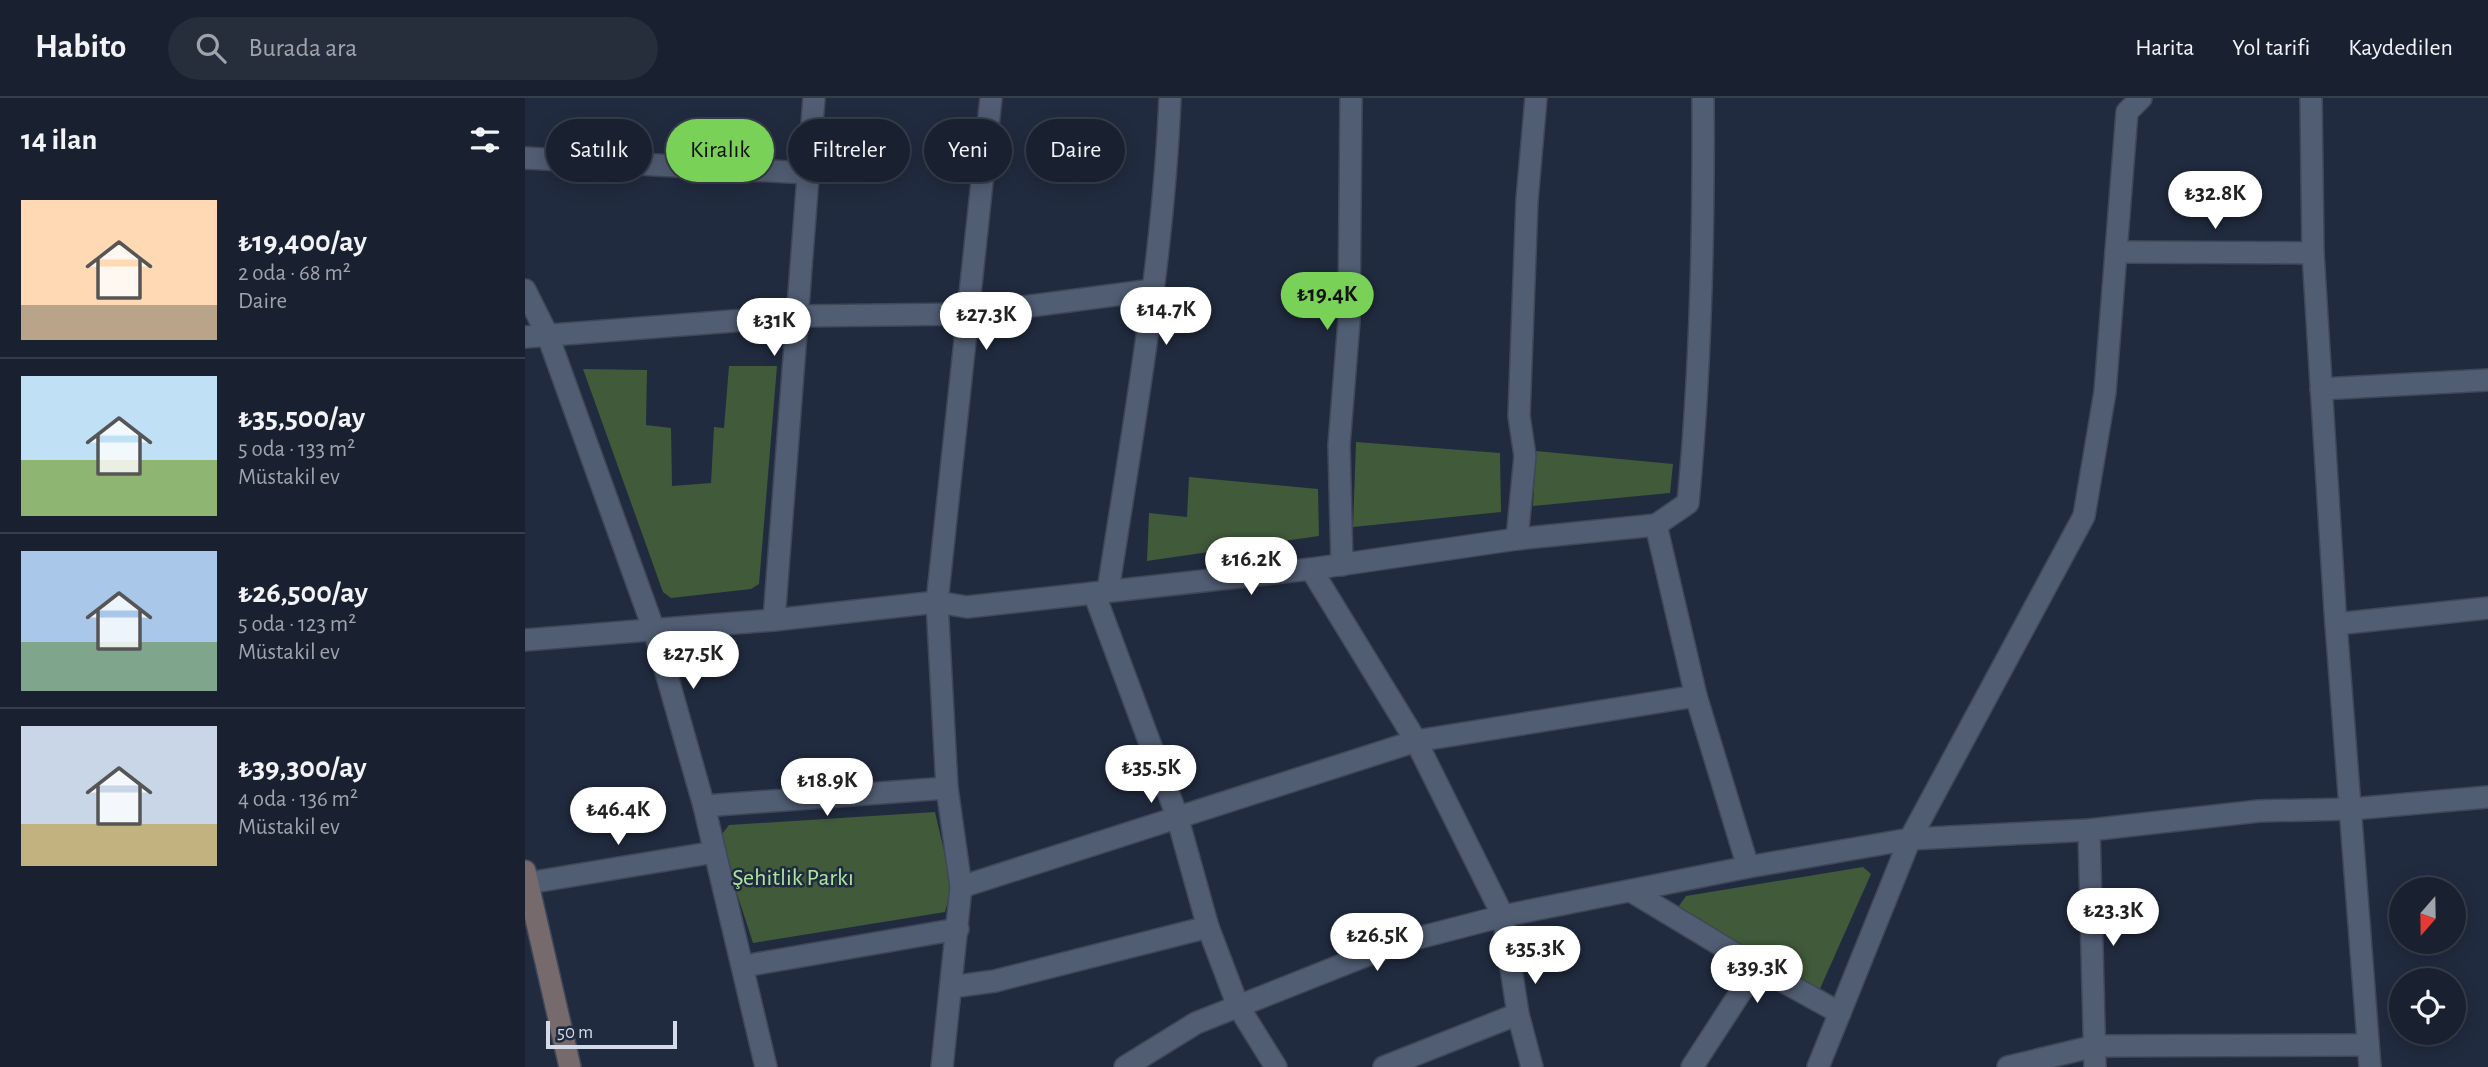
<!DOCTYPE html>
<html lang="tr">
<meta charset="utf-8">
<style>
:root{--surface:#19202f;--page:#262d3b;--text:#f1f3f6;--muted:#9fa3aa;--line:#373e4b;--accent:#79d157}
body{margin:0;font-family:"Alegreya Sans",sans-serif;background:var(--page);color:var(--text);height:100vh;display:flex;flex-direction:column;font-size:26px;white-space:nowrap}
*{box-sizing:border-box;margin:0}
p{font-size:23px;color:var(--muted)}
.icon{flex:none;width:38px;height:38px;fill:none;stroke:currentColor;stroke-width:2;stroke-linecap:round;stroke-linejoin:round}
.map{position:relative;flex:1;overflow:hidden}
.details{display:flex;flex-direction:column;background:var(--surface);width:525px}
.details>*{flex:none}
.banner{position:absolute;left:21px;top:21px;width:665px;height:63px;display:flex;gap:14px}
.needle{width:46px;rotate:200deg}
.buttons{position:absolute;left:1864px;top:779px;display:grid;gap:14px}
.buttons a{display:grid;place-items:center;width:77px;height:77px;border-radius:50%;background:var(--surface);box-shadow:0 4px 18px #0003,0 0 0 2px var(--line);font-size:35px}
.scale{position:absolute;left:21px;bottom:18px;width:131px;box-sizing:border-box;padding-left:7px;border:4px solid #d4dbe8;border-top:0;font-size:19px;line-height:24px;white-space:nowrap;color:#d4dbe8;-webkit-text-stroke:5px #212b3f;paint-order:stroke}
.price{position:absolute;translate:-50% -60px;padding:0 16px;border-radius:24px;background:#fff;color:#222;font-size:23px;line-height:46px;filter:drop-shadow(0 2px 4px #0008)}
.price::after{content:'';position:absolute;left:50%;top:42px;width:21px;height:16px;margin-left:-10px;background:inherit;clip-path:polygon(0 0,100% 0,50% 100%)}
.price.current{background:var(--accent);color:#111}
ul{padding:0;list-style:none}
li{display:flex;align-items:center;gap:21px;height:175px;padding:0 21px}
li+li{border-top:2px solid var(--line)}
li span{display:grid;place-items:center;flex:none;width:196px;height:140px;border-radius:0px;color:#555}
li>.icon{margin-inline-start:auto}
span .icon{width:84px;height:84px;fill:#fffc;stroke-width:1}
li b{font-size:30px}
h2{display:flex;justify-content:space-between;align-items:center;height:84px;padding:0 21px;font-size:30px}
.chip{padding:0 24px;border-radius:32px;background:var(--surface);box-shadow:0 4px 18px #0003,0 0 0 2px var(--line);font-size:24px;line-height:63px}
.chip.current{background:var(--accent);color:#111}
header{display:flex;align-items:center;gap:42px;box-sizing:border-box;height:98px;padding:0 35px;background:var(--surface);border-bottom:2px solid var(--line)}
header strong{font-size:33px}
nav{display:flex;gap:38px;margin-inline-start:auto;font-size:24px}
.search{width:490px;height:63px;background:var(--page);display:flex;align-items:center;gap:18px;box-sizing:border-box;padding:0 24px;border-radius:38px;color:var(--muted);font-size:26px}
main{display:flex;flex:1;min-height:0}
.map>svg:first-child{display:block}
.green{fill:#415a3a}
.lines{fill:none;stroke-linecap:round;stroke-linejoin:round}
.street-casing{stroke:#3f4758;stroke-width:24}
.secondary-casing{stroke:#3f4758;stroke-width:24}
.street{stroke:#515d73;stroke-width:21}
.secondary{stroke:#776a6c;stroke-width:21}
.labels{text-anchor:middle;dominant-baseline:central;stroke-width:5;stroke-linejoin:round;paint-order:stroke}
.park-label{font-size:24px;fill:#ace59d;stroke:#212b3f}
</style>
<header>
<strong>Habito</strong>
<div class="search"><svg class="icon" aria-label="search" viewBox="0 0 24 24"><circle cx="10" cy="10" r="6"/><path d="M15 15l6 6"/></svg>Burada ara</div>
<nav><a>Harita</a><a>Yol tarifi</a><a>Kaydedilen</a></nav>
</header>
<main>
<section class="details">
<h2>14 ilan<svg class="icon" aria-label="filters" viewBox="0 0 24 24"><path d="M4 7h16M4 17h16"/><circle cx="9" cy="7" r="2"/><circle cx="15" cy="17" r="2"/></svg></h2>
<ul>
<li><span style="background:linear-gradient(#ffd9b3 75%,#b9a48a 0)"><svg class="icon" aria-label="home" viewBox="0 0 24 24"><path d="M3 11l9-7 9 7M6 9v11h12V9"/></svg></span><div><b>₺19,400/ay</b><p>2 oda · 68 m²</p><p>Daire</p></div></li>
<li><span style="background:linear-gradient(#bfe0f5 60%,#8fb573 0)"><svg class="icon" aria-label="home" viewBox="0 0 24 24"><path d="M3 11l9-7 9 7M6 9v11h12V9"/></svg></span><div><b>₺35,500/ay</b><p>5 oda · 133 m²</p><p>Müstakil ev</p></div></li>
<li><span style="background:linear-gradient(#a9c7e8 65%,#7fa58c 0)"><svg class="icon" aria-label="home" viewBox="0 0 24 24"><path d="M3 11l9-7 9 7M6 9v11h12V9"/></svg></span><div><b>₺26,500/ay</b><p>5 oda · 123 m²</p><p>Müstakil ev</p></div></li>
<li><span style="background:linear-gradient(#c9d6e8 70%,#c2b280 0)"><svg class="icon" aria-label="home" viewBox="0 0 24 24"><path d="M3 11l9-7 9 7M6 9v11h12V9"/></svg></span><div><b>₺39,300/ay</b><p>4 oda · 136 m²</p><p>Müstakil ev</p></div></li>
</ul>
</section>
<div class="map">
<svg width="1963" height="969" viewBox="0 0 1963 969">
<rect width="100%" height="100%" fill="#212b3f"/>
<g class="green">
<polygon points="204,268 252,268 234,486 226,491 146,500 138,494 58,271 122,272 121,327 146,330 147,388 186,385 189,329 199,330"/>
<polygon points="831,344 975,355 976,414 828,429"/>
<polygon points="1011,353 1148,366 1145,395 1008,408"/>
<polygon points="664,379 793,391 794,438 622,463 624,415 662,419"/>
<polygon points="410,714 427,787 420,814 228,845 194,740 204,727"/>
<polygon points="1338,769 1346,776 1294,893 1151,812 1161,798"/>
</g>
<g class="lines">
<g class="street-casing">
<g id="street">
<polyline points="1786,0 1788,155 1810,513 1845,969"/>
<polyline points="0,60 283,75"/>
<polyline points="1591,154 1788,155"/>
<polyline points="0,192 23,238 129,532 179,708 241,969"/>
<polyline points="0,239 273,218 444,216 628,192"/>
<polyline points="1796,291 1963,282"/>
<path d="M1131,427L1163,405C1176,270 1179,136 1178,0"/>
<polyline points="992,441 1000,358 994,318 1002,102 1011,0"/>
<polyline points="817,467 814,347 824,223 826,0"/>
<polyline points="786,471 891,643 978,818 993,916 1007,969"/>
<path d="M583,493C608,330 638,166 645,0"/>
<polyline points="569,495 652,718 683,829 713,908 751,969"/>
<polyline points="249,522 289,0"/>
<polyline points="1811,526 1963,510"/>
<polyline points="0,542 249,522 412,504 442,509 786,471 992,441 1131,427 1171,598 1223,769"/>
<polyline points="179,708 422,690"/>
<polyline points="1564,732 1570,969"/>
<polyline points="3,785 190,754"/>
<polyline points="436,789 891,643 1171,598"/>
<polyline points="1106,793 1232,869"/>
<polyline points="219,868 433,831"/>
<polyline points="426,889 470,883 683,829"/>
<polyline points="417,969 436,789 422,690 412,504 466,0"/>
<polyline points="600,969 671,925 870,846 978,818 1223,769 1385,741 1564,732 1734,713 1826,711 1963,699"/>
<polyline points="859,969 993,916"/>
<polyline points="1167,969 1232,869 1315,915"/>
<polyline points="1293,969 1385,741 1559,418 1580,294 1602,14 1616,0"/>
<polyline points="1483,969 1570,948 1843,947"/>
</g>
</g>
<g class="secondary-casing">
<polyline id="secondary" points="0,773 45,969"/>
</g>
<use href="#street" class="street"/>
<use href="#secondary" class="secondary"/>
</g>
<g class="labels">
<g class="park-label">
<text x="268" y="780">Şehitlik Parkı</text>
</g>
</g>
</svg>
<div class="buttons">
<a><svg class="needle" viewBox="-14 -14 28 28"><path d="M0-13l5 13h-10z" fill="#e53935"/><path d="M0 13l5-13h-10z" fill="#9fa3aa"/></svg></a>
<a><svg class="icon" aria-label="locate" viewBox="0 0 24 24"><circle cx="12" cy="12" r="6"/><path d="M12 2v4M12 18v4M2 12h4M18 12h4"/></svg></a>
</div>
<div class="scale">50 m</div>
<b class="price" style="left:1690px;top:133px">₺32.8K</b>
<b class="price current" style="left:802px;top:234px">₺19.4K</b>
<b class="price" style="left:641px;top:249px">₺14.7K</b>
<b class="price" style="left:461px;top:254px">₺27.3K</b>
<b class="price" style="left:249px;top:260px">₺31K</b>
<b class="price" style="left:726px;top:499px">₺16.2K</b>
<b class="price" style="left:168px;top:593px">₺27.5K</b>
<b class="price" style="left:626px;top:707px">₺35.5K</b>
<b class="price" style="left:302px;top:720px">₺18.9K</b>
<b class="price" style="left:93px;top:749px">₺46.4K</b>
<b class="price" style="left:1588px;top:850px">₺23.3K</b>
<b class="price" style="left:852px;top:875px">₺26.5K</b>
<b class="price" style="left:1010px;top:888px">₺35.3K</b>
<b class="price" style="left:1232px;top:907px">₺39.3K</b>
<div class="banner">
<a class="chip">Satılık</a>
<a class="chip current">Kiralık</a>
<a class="chip">Filtreler</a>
<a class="chip">Yeni</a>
<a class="chip">Daire</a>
</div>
</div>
</main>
